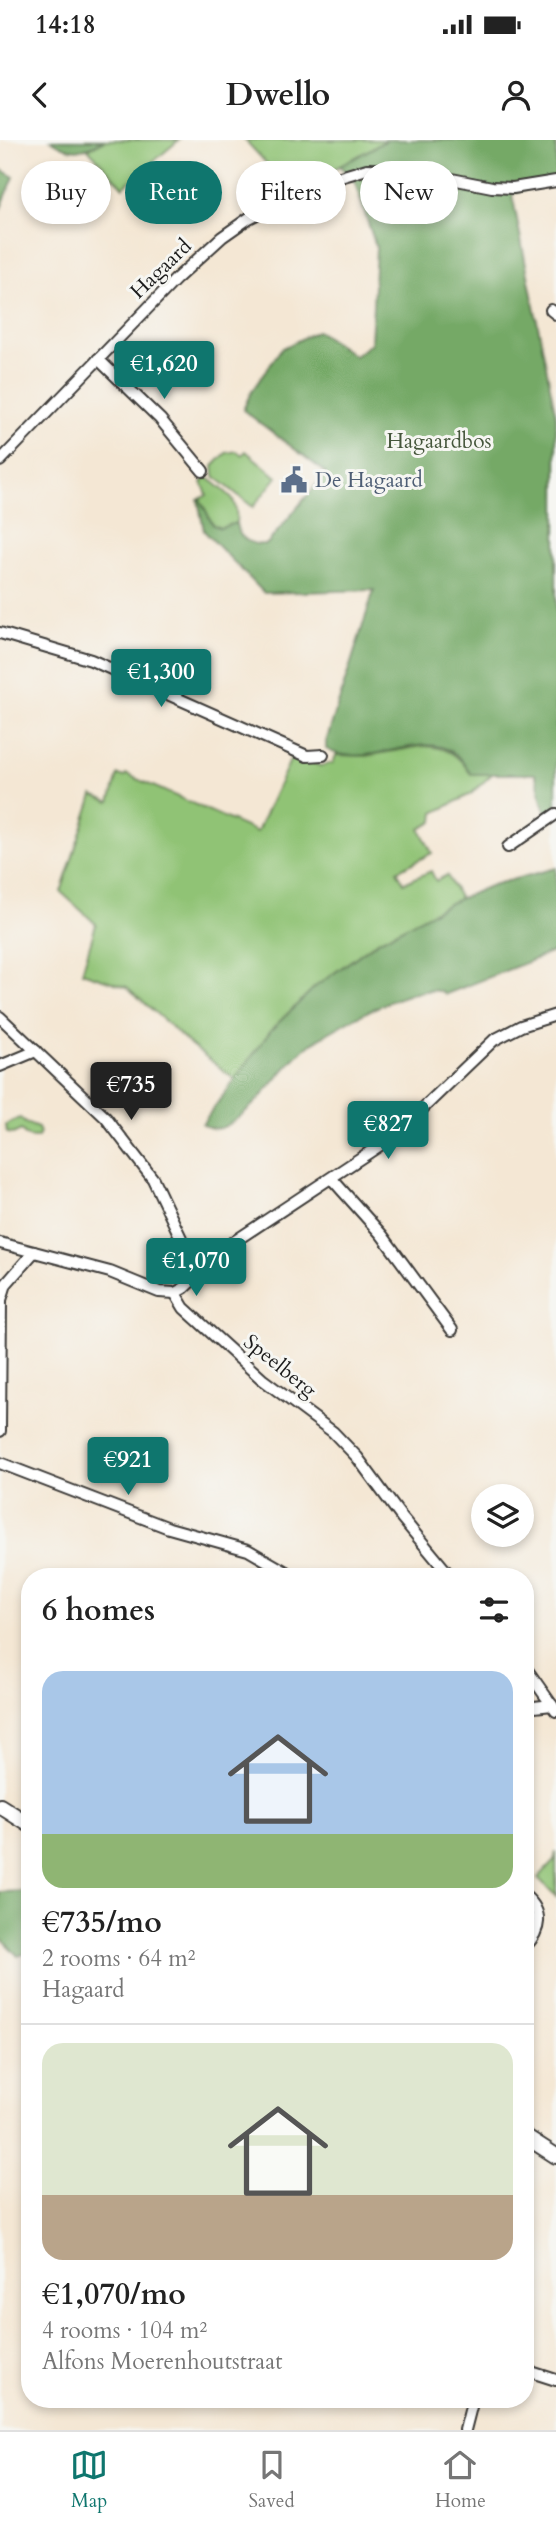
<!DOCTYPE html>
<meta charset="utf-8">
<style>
:root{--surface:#fff;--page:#f2f2f2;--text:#222;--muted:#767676;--line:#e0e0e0;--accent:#0f766e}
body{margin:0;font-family:Cardo,serif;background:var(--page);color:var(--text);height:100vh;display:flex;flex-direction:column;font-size:26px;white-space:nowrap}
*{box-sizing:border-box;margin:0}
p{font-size:23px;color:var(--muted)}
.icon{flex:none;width:38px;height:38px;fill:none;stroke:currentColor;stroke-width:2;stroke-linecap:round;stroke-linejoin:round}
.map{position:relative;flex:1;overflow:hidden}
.details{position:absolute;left:21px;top:1428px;width:513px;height:840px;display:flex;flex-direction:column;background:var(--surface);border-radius:28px;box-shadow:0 4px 10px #0003}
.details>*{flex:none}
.top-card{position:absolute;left:21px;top:21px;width:514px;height:63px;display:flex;gap:14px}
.controls{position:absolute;left:471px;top:1344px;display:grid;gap:14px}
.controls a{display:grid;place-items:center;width:63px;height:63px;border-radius:50%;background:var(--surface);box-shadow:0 4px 10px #0003;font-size:35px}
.price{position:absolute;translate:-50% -60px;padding:0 16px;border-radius:7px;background:var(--accent);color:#fff;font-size:23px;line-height:46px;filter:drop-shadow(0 2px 4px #0008)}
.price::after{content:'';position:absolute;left:50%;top:42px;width:21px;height:16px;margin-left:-10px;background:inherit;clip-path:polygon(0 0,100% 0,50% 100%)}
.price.selected{background:#222;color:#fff}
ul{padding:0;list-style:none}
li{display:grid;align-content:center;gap:14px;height:371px;padding:0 21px}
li+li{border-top:2px solid var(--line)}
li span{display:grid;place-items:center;height:217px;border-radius:21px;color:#555}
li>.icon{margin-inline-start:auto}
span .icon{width:126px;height:126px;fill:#fffc;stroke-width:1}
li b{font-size:30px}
h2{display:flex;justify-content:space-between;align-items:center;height:84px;padding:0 21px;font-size:30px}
.chip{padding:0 24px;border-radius:32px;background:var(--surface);box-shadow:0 4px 10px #0003;font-size:24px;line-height:63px}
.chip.selected{background:var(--accent);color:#fff}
.status{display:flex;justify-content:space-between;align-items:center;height:49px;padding:0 35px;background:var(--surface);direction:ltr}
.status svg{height:19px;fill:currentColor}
header{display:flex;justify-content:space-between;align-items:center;height:91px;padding:0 21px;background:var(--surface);font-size:32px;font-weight:800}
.tabs{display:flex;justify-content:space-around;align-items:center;height:98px;border-top:2px solid var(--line);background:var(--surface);font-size:19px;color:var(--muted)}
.tabs a{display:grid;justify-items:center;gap:4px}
.tabs .selected{color:var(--accent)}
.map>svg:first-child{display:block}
.green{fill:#90c374;stroke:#567048;stroke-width:2}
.forest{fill:#74a966;stroke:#486241;stroke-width:2}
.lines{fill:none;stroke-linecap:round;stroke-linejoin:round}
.minor-casing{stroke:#3c3a38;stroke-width:14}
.secondary-casing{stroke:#3c3a38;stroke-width:18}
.minor{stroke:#fff;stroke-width:10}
.secondary{stroke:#fff;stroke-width:14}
.labels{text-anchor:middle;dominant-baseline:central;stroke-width:6;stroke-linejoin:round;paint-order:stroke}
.street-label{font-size:21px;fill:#1c1c1c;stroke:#f6f6f2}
.park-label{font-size:21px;fill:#45563b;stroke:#f6f6f2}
.service-label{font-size:21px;fill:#4e5e75;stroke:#f6f6f2;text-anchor:start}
</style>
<div class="status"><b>14:18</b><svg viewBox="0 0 49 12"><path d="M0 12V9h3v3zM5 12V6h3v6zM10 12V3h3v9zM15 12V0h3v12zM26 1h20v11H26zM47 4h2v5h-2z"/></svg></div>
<header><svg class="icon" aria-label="back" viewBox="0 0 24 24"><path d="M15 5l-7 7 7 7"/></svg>Dwello<svg class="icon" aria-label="person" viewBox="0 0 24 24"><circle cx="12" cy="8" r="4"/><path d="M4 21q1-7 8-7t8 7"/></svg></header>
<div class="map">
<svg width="556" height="2290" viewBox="0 0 556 2290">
<rect width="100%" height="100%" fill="#f6f6f2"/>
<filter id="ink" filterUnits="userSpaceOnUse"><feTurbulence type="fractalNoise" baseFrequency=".0143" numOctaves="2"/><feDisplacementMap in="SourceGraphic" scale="14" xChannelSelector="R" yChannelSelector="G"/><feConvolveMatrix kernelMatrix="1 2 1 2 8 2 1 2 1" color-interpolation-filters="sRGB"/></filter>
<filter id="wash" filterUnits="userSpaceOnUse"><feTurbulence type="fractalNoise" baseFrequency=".00686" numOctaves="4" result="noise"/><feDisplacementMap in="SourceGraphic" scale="28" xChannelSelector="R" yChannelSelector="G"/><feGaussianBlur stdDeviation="1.57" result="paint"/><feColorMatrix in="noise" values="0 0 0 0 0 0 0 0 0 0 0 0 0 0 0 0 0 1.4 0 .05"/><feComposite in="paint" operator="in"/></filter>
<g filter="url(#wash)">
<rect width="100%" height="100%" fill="#f4e7d4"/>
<g class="green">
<polygon points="105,0 179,0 123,47 88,9"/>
<polygon points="245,0 387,0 340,26 290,49"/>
<polygon points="237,311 242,315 246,311 277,337 253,367 214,336 213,326 226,313"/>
<path d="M207,337C226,353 239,356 236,383L220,388L213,385L200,359L207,355L202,342Z"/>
<path d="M423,606C447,607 458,614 471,634H492L471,654L434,673L433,682L420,689L432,713L397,731L404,743L431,731L436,741L447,735L460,759L379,800L315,847L272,889L236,940L191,905L127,847L82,832L96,784L61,752L93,655L110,662L118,635L125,637L126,634L257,692L293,614L320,626L333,623L336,615L366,616Z"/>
<path d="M20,978L25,983L38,988L40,993L38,997C32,1000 24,996 21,990L13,994L7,993L6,985Z"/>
<polygon points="556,1712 556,1756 538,1738 554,1721"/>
</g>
<g class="forest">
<path d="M51,0H105C84,11 71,15 51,0Z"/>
<path d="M387,0H556V44L522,50L512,54L556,276V666L546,673C539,660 541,647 535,634H471C466,627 461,618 454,613C421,589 364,631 326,609V602L374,450L264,453L204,391L198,360L200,359L213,385L220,388L236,383C238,399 252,406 267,404L326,333L243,270L251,252L281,209L317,191L355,216L371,203L376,107L355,43L340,26Z"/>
<polygon points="0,29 14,37 0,70"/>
<path d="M556,728V811L446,854C422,836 320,894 300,913C276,936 257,968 227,985C218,991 210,989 202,984L272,889L315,847L362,813L380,800L450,763L492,745Z"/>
<polygon points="30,1751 30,1812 18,1816 0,1797 0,1752"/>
</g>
</g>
<g filter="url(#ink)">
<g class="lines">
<g class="minor-casing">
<g id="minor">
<polyline points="551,170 556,174"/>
<polyline points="98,219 160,279 203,331"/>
<polyline points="0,321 176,139 222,97 249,78 317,44 367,29 406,30 492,47 513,48 556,41"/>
<polyline points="0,493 91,520 307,616 323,615"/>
<polyline points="508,707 556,674"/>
<polyline points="0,877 106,978 153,1039 198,1134"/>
<polyline points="0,926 36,911"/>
<polyline points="332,1039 382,1095 452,1190"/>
<polyline points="0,1103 110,1132 159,1152 175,1153 184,1148 229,1105 394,996 494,900 521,886 556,875"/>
<polyline points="175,1153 184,1168 262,1239 333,1292 357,1317 402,1378 451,1437"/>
<polyline points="0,1291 1,1160 6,1144 34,1112"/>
<polyline points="0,1323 169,1388 248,1410 295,1437"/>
<polyline points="525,1527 556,1571"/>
<polyline points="525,1568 552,1565"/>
<path d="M525,1756C544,1772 541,1790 525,1807"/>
<polyline points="525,2230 556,2240"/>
<polyline points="465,2290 473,2259"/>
</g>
</g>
<g class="secondary-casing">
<g id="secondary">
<polyline points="0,1666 30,1685"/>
<polyline points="525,1996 556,2016"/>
</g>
</g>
<use href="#minor" class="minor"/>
<use href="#secondary" class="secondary"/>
</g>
</g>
<defs>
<g id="civic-bare" transform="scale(2.1)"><path d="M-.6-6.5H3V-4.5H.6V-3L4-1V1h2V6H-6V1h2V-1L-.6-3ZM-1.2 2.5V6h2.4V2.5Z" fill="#5c6f8a" stroke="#f6f6f2" stroke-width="2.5" paint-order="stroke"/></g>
</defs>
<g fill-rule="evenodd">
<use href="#civic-bare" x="294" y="340"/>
</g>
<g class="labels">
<g class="street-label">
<text transform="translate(161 129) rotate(-44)">Hagaard</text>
<text transform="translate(280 1226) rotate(39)">Speelberg</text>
</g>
<g class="park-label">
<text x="439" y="301">Hagaardbos</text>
</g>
<g class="service-label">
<text x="315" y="340">De Hagaard</text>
</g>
</g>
</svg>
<div class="controls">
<a><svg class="icon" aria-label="layers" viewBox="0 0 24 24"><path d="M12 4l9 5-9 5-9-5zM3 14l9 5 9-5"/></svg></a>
</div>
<b class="price" style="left:164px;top:261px">€1,620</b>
<b class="price" style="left:161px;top:569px">€1,300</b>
<b class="price selected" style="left:131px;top:982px">€735</b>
<b class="price" style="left:388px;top:1021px">€827</b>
<b class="price" style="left:196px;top:1158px">€1,070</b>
<b class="price" style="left:128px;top:1357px">€921</b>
<div class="top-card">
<a class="chip">Buy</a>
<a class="chip selected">Rent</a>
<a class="chip">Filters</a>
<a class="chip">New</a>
</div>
<section class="details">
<h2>6 homes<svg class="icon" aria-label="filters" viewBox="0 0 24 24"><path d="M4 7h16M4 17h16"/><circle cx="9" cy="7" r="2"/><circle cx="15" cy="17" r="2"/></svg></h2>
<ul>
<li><span style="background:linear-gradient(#a9c7e8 75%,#8fb573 0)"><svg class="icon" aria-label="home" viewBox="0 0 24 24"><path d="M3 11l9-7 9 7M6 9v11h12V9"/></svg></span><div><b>€735/mo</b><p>2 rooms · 64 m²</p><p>Hagaard</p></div></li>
<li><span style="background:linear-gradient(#dfe7d0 70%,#b9a48a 0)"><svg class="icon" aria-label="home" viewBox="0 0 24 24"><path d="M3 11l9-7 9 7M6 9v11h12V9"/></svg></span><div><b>€1,070/mo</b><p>4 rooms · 104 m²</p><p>Alfons Moerenhoutstraat</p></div></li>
</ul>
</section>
</div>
<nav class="tabs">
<a class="selected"><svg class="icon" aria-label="map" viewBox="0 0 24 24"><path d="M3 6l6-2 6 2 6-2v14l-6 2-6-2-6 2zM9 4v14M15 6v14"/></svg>Map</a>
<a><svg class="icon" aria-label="saved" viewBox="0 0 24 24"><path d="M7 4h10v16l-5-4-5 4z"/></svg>Saved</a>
<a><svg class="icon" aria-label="home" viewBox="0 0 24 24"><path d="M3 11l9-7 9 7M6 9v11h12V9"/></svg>Home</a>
</nav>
